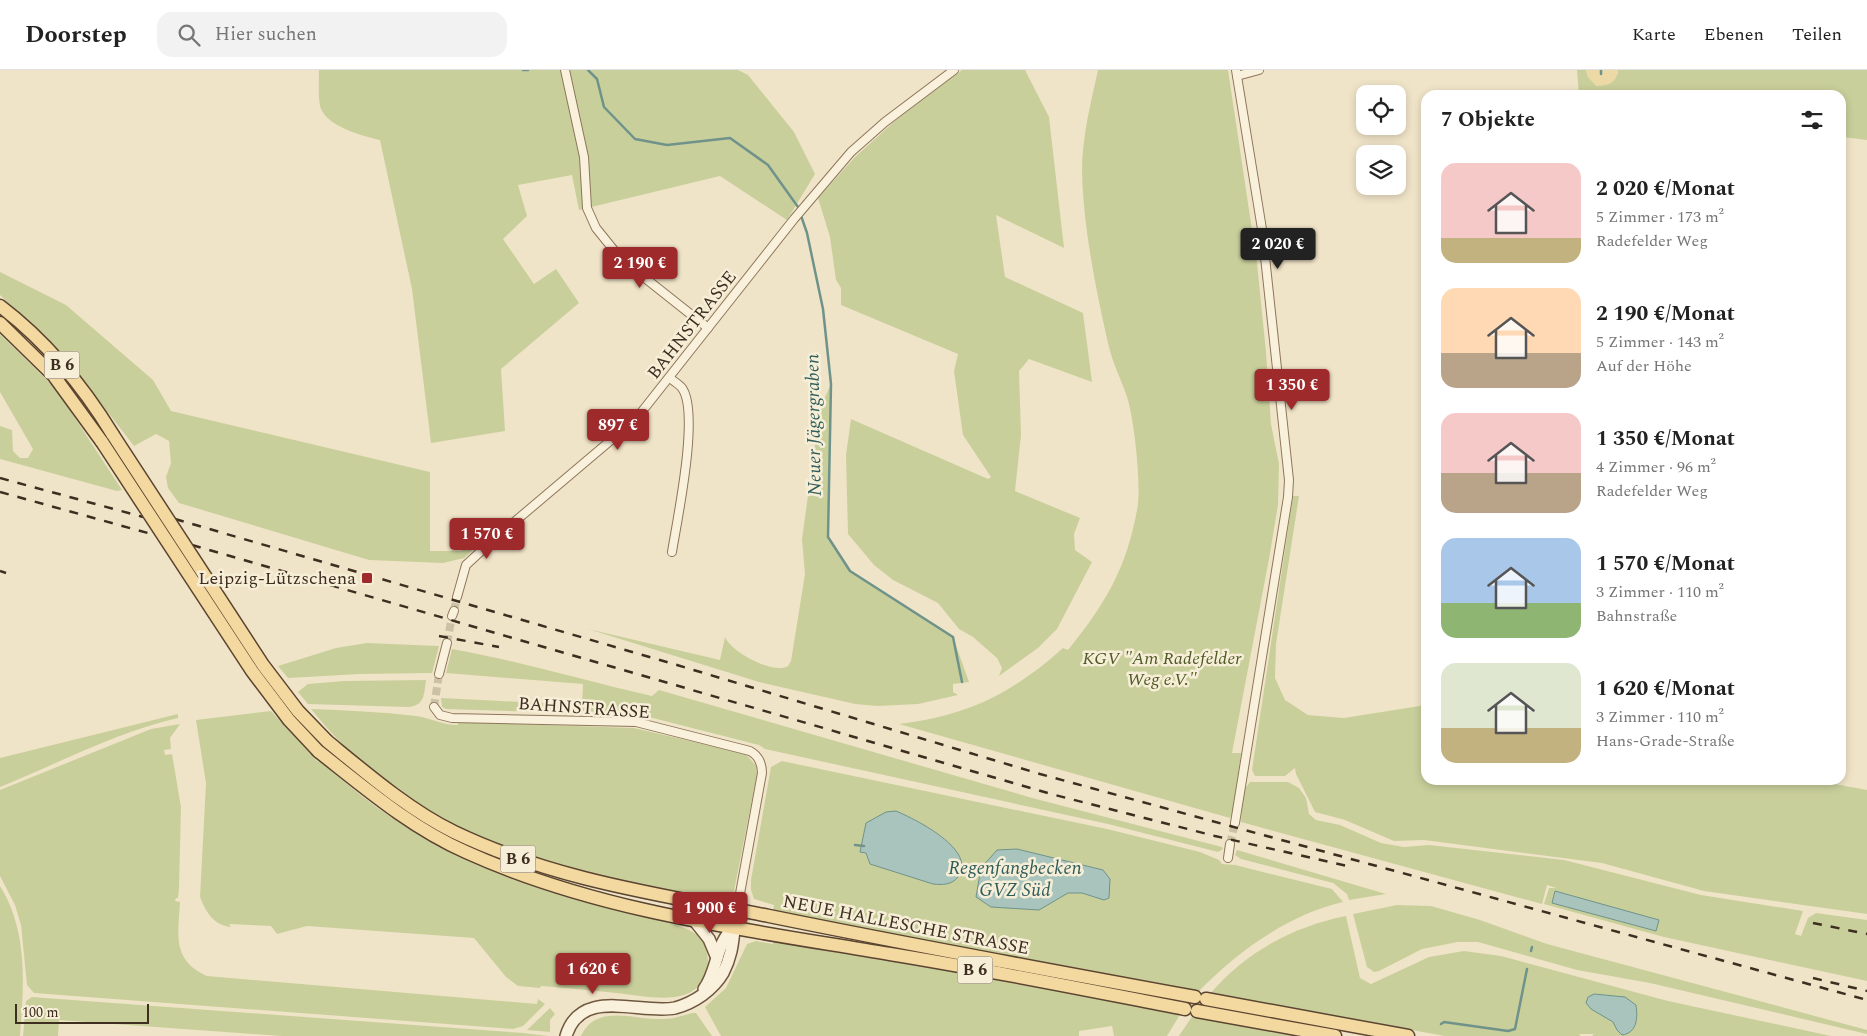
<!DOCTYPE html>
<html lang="de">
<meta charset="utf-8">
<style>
:root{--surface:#fff;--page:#f2f2f2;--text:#222;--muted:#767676;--line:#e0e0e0;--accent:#9e2a2b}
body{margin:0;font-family:Spectral,serif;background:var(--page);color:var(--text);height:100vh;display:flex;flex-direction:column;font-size:19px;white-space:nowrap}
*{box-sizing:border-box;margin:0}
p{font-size:16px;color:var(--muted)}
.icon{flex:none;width:28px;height:28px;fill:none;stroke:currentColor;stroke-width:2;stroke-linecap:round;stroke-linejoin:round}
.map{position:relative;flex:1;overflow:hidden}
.sheet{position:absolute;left:1421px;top:20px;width:425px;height:695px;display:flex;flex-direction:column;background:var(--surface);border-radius:15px;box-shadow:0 2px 8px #0003}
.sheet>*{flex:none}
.tools{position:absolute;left:1356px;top:15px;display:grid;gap:10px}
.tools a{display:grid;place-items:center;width:50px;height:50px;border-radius:10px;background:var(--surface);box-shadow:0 2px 8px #0003;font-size:25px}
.scale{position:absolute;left:15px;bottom:12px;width:134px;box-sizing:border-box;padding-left:5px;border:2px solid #3d2e20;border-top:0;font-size:14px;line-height:18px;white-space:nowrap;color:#3d2e20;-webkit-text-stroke:4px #f7eed8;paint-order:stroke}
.price{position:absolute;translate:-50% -42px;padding:0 11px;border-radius:5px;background:var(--accent);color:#fff;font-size:16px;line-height:32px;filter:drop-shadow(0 1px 2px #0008)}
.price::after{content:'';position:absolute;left:50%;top:30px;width:15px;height:11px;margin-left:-8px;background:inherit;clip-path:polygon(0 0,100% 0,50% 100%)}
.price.current{background:#222;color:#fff}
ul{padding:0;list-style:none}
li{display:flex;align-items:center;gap:15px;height:125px;padding:0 20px}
li span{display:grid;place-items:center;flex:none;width:140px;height:100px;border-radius:15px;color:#555}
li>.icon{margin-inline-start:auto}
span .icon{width:60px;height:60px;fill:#fffc;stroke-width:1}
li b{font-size:21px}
h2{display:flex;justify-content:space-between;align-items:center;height:60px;padding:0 20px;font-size:21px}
header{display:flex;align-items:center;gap:30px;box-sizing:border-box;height:70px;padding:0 25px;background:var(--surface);border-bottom:1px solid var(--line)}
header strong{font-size:24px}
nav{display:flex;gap:28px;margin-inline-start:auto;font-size:18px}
.search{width:350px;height:45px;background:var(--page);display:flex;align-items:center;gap:12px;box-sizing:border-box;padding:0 18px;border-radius:15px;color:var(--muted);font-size:19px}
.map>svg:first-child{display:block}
.green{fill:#c9cf9b}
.sand{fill:#ecd9a5}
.water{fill:#a9c4bc;stroke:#6f938a}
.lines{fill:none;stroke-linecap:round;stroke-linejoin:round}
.stream{stroke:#6f938a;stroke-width:2.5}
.street-tunnel{stroke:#ccc0a6;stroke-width:8;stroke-dasharray:8 4;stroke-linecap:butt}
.street-casing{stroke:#8d765c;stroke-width:10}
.secondary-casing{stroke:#6f573f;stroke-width:14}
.primary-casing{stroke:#5b4430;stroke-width:15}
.street{stroke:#faf1dc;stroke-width:8}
.secondary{stroke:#faf1dc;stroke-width:11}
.primary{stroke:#f3d9a0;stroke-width:12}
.rail{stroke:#3d2e20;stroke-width:2.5;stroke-dasharray:9 9;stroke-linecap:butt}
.primary-bridge-casing{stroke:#5b4430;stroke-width:15;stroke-linecap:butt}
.primary-bridge{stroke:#f3d9a0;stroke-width:12}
.poi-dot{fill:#9e2a2b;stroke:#f7eed8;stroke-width:2}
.labels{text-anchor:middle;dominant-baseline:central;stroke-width:5;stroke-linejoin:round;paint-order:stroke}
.shield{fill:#f7eed8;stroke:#756857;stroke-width:1}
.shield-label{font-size:16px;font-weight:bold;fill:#3d2e20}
.street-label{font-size:18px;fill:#3d2e20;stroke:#f7eed8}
.poi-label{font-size:18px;fill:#3d2e20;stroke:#f7eed8;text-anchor:end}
.park-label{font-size:18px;font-style:italic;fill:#4d5a26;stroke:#f7eed8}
.water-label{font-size:19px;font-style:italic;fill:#2f5d5a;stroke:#f7eed8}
</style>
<header>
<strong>Doorstep</strong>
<div class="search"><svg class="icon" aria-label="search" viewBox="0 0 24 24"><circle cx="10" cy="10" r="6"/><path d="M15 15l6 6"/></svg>Hier suchen</div>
<nav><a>Karte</a><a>Ebenen</a><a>Teilen</a></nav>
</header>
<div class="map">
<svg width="1867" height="966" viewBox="0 0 1867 966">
<rect width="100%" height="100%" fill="#f0e4c8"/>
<g class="green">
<path d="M319,0H738L748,5L794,62L815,104L787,150L720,106L579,140L572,105L518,115L527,146L503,169L534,214L556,199L579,233L501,299L505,361L431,373L412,219L380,70C362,66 325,56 320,36C318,25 319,11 319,0Z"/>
<polygon points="962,0 1025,0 1049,47 1064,178 996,145 1005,207 1083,243 1092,312 1029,289 1019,301 1021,365 1015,421 1080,448 1074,464 1075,480 1092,492 1057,559 1038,578 999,606 1002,598 997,588 973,567 959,559 938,533 893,510 874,495 848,464 846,385 851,349 988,409 991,407 963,365 954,301 958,284 841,235 841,218 836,210 830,167 818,128 855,87 896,50"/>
<path d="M1098,0H1228L1257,193L1266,282L1271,354L1279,394L1278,435L1269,489L1232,683H1241L1234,736L1230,748L899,654C967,646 1013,623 1063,578L1068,580C1105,534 1126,500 1137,440C1142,418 1134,348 1127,327C1121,309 1112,292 1108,273C1096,220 1083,156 1082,101C1082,67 1091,32 1098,0Z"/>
<polygon points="1577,0 1586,0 1588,7 1618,4 1618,0 1867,0 1867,70 1843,67 1841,61 1841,25 1579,25"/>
<polygon points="0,202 66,235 153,310 171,341 430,402 430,481 461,481 494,460 464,488 443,493 369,490 179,433 168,418 166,407 171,393 169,371 156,364 134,376 65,287 0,225"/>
<polygon points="0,264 56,319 122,420 117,421 0,389 0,356 12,360 13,381 20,388 28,388 33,379 0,322"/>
<path d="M831,314L828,467L850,501L953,567L969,612L953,614V622L958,625L918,634L877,636L855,634L759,612L588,559L720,590L725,567C731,582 774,605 788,596L791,591L805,504L802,469L820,338Z"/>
<polygon points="1293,426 1299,426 1276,574 1275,608 1285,630 1308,645 1344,648 1426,635 1426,710 1813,710 1867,720 1867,844 1704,821 1602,793 1424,770 1394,771 1345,750 1315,742 1296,704 1295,698 1285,706 1255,706 1252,700"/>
<polygon points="367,573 439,576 432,603 360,604 288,608 278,596 336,578"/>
<path d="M452,579C520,591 585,611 652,626L659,620L1036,729L1222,777L1223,779L1218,782L1108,754L765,679L759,675L641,645L446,639L442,637L441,628L582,635L583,614L446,603Z"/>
<path d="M426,610C424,624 425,635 409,637L308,634L298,622L308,614L344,611Z"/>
<path d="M311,639C346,640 381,642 416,646C431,648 442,655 458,655V652L634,658L746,684L756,696L757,704L734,821L728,828L719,830C664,820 606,812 552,797C538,793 525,787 513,782C434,751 364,706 311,639Z"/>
<path d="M271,641L318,692L320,691C338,706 356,722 375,736C425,772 482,800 540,818C569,827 598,835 628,842C648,847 679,853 696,864C703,869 708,882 708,891C705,942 647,926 616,923C591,920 566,918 541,916L540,918L518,916L506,907L474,868L307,856L277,864L271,856L229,854L231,857C213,855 206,842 200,827L206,713L196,650Z"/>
<path d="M178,644V648C117,662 59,693 0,717V688Z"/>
<path d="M180,654L170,668L171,679L164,680L165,685L172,684L181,737L179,818L178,828H176L175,831L180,832C178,866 172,890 207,906L537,934L538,929L545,934L523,956L513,959L34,923L27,915L21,855L15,835L0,806V720L151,659Z"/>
<path d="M782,691L1107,759L1200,782L1219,790L1222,794L1235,795L1332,819L1343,832C1287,845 1237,882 1198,922L773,841L774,835L754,829L751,820V810L771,697Z"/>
<polygon points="1250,712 1288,712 1299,718 1306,728 1309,744 1316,750 1340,755 1381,773 1404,777 1429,775 1564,790 1701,825 1803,841 1795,864 1801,866 1808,848 1816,843 1867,850 1867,911 1664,867 1544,834 1549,818 1556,818 1547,815 1542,834 1241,752 1243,721"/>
<polygon points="1237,780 1386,824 1349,830 1347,824 1333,813 1241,789 1235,785"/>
<path d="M0,816C28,861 24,915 20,966H0Z"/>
<polygon points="1397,835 1431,836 1480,850 1547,874 1867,960 1867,964 1650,913 1577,900 1478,872 1458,872 1422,879 1379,901 1374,902 1367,897 1353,844"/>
<path d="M1346,846L1360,908L1371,914L1429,887L1464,881L1501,886L1668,931L1831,966H1592L1594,964H1579L1581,966H1445L1210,924C1244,883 1294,856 1346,846Z"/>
<polygon points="774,869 1181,943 1167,966 1114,966 1112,956 1079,961 1079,966 721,966 705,937 726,918 747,874 756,871 773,874"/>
<polygon points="32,927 523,963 549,966 282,966 59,950 58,966 23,966 26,931"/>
<polygon points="550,938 555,944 550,950 550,962 527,960"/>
<path d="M692,943H696L712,966H581C596,933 634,950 662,949C672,949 682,946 692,943Z"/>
<polygon points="1193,945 1309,966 1179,966"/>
</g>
<path class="sand" d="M1586,0H1618C1617,13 1607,16 1596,16L1588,7Z"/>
<g class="water">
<path d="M896,741C915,749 978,780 958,807C952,815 942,815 933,814L870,794L866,783L860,782L866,753L886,742Z"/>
<polygon points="1017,779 1103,800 1110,809 1109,828 1104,830 1082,823 1068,823 1039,840 991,837 976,827 981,798 997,780"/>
<polygon points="1555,821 1659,850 1656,861 1552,833"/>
<path d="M1594,924L1625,927L1636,935C1638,948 1637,963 1622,965L1617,960L1613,952L1591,939L1586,933L1588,927Z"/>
</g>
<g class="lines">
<g class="stream">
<polyline points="523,0 528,0"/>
<polyline points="588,0 597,9 604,37 635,69 667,75 730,68 768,95 798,137 807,163 823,239 831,314 828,467 850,501 953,567 962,612"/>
<polyline points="1601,0 1601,4"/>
<polyline points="855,775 864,776"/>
<polyline points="1531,881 1532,877"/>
<polyline points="1441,954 1444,952 1508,961 1515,959 1527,899"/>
</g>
<g class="street-tunnel">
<polyline points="454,541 457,527"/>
<polyline points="447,573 452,546"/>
<polyline points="434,637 439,604"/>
<polyline points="1230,774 1235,753"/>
</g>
<g class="street-casing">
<g id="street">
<polyline points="565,0 584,87 587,138 596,158 621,189 708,258"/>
<polyline points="1237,6 1259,0"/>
<path d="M670,308C673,311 679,314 682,318C700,343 677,450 672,482"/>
<polyline points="457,527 466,495 493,470 636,349 794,149 851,82 885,52 954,0"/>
<polyline points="452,546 454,541"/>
<polyline points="439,604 447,573"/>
<path d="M434,637L440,645L452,648L636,652L750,681C759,686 762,693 762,703L737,840"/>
<polyline points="1235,753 1288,427 1289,410 1262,159 1236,0"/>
<polyline points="1228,788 1230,774"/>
</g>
</g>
<g class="secondary-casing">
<g id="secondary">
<polyline points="693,849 709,869 717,888"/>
<path d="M704,919C718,900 715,874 734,857"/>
<path d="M566,966C581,916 640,945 675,938C694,933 713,920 723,903C735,880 732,864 737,840"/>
</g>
</g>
<g class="primary-casing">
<g id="primary">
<path d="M0,236C46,271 83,316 113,365"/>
<polyline points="0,253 54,306 102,372"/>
<path d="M327,671C366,703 409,740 454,762C554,810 662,825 769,846C911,875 1053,901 1195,927"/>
<path d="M318,681C365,718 410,757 466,782C598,842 748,860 890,884C989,900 1087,920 1185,939"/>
<polyline points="1206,929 1408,966"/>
<polyline points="1197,941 1335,966"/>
</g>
</g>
<use href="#street" class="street"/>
<use href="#secondary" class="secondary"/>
<use href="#primary" class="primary"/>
<g class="rail">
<polyline points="0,408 143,447"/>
<polyline points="0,422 155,465"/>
<polyline points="175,449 677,595 1040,704 1867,930"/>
<polyline points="192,475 1051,724 1215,766 1347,796"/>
<polyline points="0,501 6,503"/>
<polyline points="439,566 499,577"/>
<polyline points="1813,853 1867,864"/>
<polyline points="1813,908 1867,921"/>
</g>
<g class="primary-bridge-casing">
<g id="primary-bridge">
<polyline points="113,365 263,595 298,641 327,671"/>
<polyline points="102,372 252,601 289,650 318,681"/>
</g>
</g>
<use href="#primary-bridge" class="primary-bridge"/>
</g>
<rect class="poi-dot" x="361" y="502" width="12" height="12" rx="2.5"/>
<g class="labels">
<g class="shield">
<rect x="44.5" y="281.5" width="35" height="27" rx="4"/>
<rect x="500.5" y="775.5" width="35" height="27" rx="4"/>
<rect x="957.5" y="886.5" width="35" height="27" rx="4"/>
</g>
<g class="shield-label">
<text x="62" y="295">B 6</text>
<text x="518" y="789">B 6</text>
<text x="975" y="900">B 6</text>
</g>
<g class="street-label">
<text transform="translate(692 255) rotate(-52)">BAHNSTRASSE</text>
<text transform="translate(584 638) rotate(4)">BAHNSTRASSE</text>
<text transform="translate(906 855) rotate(11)">NEUE HALLESCHE STRASSE</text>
</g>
<g class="poi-label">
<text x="356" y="508">Leipzig-Lützschena</text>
</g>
<g class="park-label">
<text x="1162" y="588">KGV "Am Radefelder<tspan x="1162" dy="21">Weg e.V."</tspan></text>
</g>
<g class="water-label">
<text transform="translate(814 355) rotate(-91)">Neuer Jägergraben</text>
<text x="1015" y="798">Regenfangbecken<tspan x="1015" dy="22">GVZ Süd</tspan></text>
</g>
</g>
</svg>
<div class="tools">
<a><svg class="icon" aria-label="locate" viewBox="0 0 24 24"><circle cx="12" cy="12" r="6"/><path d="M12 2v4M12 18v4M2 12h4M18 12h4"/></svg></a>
<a><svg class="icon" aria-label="layers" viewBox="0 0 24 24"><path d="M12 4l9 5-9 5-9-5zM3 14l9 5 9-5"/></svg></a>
</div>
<div class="scale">100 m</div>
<b class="price current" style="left:1278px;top:200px">2 020 €</b>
<b class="price" style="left:640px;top:219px">2 190 €</b>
<b class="price" style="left:1292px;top:341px">1 350 €</b>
<b class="price" style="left:618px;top:381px">897 €</b>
<b class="price" style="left:487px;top:490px">1 570 €</b>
<b class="price" style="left:710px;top:864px">1 900 €</b>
<b class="price" style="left:593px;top:925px">1 620 €</b>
<section class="sheet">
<h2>7 Objekte<svg class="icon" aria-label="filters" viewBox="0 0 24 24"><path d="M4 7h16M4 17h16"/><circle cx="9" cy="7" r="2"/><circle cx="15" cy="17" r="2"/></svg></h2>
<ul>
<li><span style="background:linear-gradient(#f6c9c9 75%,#c2b280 0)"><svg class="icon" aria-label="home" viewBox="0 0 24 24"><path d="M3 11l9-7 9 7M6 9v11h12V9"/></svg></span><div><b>2 020 €/Monat</b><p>5 Zimmer · 173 m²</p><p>Radefelder Weg</p></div></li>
<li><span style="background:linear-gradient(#ffd9b3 65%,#b9a48a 0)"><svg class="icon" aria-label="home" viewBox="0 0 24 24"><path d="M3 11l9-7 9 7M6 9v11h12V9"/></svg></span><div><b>2 190 €/Monat</b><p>5 Zimmer · 143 m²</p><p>Auf der Höhe</p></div></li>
<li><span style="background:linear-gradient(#f6c9c9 60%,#b9a48a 0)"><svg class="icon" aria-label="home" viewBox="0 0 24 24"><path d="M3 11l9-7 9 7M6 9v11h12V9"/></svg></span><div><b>1 350 €/Monat</b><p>4 Zimmer · 96 m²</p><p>Radefelder Weg</p></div></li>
<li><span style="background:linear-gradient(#a9c7e8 65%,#8fb573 0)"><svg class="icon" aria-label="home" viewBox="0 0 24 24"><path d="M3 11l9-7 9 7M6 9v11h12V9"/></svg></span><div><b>1 570 €/Monat</b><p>3 Zimmer · 110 m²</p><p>Bahnstraße</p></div></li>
<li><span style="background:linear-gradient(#dfe7d0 65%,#c2b280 0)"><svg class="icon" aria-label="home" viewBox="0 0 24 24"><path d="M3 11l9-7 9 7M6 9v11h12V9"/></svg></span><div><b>1 620 €/Monat</b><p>3 Zimmer · 110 m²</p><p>Hans-Grade-Straße</p></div></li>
</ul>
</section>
</div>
